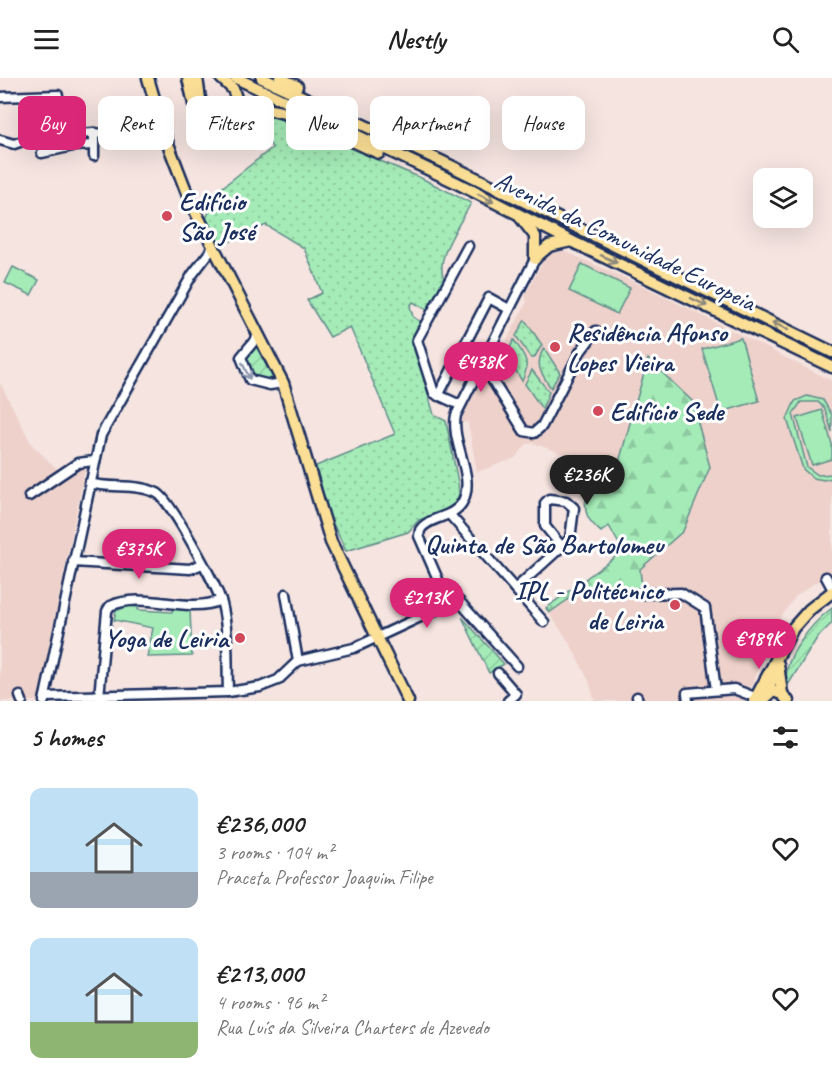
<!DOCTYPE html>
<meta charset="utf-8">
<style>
:root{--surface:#fff;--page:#f6f6f6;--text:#222;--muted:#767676;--accent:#db2777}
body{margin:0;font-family:Caveat,sans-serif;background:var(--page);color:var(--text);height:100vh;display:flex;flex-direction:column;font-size:22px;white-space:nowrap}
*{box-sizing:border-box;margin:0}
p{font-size:20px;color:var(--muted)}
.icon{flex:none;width:33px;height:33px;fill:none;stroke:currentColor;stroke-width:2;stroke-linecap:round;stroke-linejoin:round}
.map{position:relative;height:623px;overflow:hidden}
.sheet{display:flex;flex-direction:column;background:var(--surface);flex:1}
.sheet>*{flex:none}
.hud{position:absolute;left:18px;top:18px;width:796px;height:54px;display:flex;gap:12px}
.controls{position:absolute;left:753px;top:90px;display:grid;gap:12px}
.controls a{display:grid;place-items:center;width:60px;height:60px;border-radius:12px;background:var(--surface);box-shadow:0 6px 24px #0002;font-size:30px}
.price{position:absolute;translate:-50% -51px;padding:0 14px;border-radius:21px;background:var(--accent);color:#fff;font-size:20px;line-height:39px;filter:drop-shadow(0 2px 3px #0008)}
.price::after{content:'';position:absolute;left:50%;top:36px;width:18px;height:14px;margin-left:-9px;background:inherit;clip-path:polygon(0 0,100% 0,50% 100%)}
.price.on{background:#222;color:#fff}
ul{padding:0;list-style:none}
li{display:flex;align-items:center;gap:18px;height:150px;padding:0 30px}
li span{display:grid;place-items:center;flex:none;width:168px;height:120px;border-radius:12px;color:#555}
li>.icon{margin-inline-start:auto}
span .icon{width:72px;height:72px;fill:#fffc;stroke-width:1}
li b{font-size:26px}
h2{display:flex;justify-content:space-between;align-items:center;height:72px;padding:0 30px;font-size:26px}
.tag{padding:0 21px;border-radius:12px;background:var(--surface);box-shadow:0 6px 24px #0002;font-size:21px;line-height:54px}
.tag.on{background:var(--accent);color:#fff}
header{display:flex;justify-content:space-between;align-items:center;height:78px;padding:0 30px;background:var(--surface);font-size:27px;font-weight:700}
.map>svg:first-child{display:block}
.built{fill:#eed1ca}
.grass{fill:url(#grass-dots);stroke:#608d8a;stroke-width:1.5}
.forest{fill:url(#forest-firs);stroke:#608d8a;stroke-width:1.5}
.park{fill:#a5ebb7;stroke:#608d8a;stroke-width:1.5}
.garden{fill:url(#garden-furrows);stroke:#608d8a;stroke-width:1.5}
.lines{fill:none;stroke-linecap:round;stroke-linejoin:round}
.minor-casing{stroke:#1b2f5e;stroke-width:13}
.major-casing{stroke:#1b2f5e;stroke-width:15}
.minor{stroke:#fff;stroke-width:8}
.major{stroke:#fbdf96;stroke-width:10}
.oneway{stroke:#8b877a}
.oneway2{stroke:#8d97ae}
.poi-dot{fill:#d1495b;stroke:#fff;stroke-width:2}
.labels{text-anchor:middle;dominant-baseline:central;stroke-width:6;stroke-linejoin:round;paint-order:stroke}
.poi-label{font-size:26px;font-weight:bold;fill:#1b2f5e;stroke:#fff;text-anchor:start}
.street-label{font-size:26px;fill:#1b2f5e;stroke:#fff}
.neighbourhood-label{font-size:27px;font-weight:bold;fill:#1b2f5e;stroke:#fff}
</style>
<header><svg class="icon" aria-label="menu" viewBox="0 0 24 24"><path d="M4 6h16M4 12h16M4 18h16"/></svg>Nestly<svg class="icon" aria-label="search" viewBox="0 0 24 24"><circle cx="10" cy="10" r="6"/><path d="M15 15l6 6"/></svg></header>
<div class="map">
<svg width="832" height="623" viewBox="0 0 832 623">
<defs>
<pattern id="grass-dots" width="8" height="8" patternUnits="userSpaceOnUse" patternTransform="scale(1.5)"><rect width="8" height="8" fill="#a5ebb7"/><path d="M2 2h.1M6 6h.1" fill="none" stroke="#8dcaa0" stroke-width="1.8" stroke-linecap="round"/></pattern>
<pattern id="forest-firs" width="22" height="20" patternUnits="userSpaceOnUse" patternTransform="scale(1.5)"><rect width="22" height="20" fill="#a5ebb7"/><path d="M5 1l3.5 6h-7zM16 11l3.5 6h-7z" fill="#8dcaa0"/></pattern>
<pattern id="garden-furrows" width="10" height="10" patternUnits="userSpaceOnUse" patternTransform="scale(1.5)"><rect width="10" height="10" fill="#a5ebb7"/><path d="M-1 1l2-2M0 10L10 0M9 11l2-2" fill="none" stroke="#8dcaa0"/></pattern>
</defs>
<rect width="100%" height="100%" fill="#f5e4e0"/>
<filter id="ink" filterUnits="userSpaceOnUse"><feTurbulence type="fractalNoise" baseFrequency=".0167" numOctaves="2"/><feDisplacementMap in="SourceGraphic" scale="12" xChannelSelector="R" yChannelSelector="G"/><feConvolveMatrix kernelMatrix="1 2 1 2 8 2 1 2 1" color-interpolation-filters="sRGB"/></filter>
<g filter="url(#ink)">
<g class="built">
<polygon points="560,171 645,209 832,303 832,497 814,505 795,519 774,549 752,608 746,611 745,623 595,623 589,603 571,567 549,535 576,516 642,510 640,491 683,453 710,389 648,281 616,395 533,365 527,366 515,380 477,394 468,344 462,345 463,337 479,306 485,306 494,297 488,285 496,282 527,224 525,217 547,176 552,172"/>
<polygon points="0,305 32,367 59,393 78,385 85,391 38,623 0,623"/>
</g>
<g class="grass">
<path d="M265,35L419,99L471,125C461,145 434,180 444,201L427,232L413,224L410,228L413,239L421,244L413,262L434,337L446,343L458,404L459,416L455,425L441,435L419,442L408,454L346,473L329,437L316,388L395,356L350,249L330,259L307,222L322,215L304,170L266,147L218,169L205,143L219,112L272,70L257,36Z"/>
<polygon points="525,242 542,267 534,280 531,280 516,258"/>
<path d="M514,262C525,278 531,285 522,303L506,277Z"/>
<path d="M544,270L560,295L551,310C541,295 534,287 544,270Z"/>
<polygon points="532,292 549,314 542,331 525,306"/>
</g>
<path class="forest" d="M648,281L692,323L710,389L683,453L640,491L642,510L576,516L549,535L546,530L623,473L609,448L601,454C597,450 591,445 588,439C581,425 590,400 597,388L616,395Z"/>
<g class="park">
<polygon points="582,186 630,210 617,236 569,213"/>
<polygon points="13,189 39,202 31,217 5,205"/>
<polygon points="741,260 759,323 721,334 702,271"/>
<polygon points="807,318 823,322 832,337 832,354 825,331 818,324 801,324 793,336 807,389 818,397 832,396 832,400 824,402 813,400 803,391 787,341 795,323"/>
<polygon points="822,332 832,366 832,381 812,387 797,340"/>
<polygon points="128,528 138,529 138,532 172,534 173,531 190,532 192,578 147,579 153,550 114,542 116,533"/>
</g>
<g class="garden">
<polygon points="255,267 274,301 256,300 247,288 246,279"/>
<path d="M832,530V545L817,560L788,607C779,583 813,544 832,530Z"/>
<polygon points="462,539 504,586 489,595"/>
</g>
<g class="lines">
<g class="minor-casing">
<g id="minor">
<polyline points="0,19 58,17"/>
<polyline points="94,55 94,78"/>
<polyline points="0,62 14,66 37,58 94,55 150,61 165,58"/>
<polyline points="42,75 73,68 94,67"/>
<polyline points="259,257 241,279 250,302 270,307 283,305"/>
<polyline points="478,290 491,300 524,353 534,355 542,348 580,274 596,253"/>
<polyline points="438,318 489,220 509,231"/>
<polyline points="460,327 434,315 417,262 468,168"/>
<path d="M89,405C111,411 137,405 157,415C170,421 218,510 222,526C229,554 227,585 228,614"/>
<polyline points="29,418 78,385 94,383"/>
<polyline points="450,437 544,544"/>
<polyline points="73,484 190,491 202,486"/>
<polyline points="826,499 832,510"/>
<polyline points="515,511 570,461 574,430 566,423 549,421 545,425 545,448 562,469"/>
<polyline points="286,516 298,583"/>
<polyline points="639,516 681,515 705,530 716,612"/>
<path d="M447,522L419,458L420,452C429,438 452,441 462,425C477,399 450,365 456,337L535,181"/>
<polyline points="447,522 459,523 517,588"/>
<polyline points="498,595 516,616 508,623"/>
<polyline points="20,618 22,623"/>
<polyline points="45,619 228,614 260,609 278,602 298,583 354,570 446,527 447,522"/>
<path d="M99,619L107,533L110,528C144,512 187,537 221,522"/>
<polyline points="637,619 638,623"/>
<polyline points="44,623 101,357 192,197 212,171"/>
<polyline points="688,623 687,615 734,611 760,621"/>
</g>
</g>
<g class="major-casing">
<g id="major">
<polyline points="148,0 165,58 190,123 283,305 331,464 408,623"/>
<path d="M188,0L194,26L206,42C230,49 246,29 270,32C297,35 351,63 379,75"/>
<polyline points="197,0 200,21 205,30 219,35 232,31 236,20 233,11 221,0"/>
<polyline points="236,0 455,104 571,163 832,289"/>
<polyline points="262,0 441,83 832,274"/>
<polyline points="280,0 297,8"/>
<polyline points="521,140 535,158 535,181"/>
<polyline points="535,180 549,168 571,163"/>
<polyline points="778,586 782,616"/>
<polyline points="768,615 775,589"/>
<polyline points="754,623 793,550 809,532 832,514"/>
<polyline points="762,623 773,613 782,616 788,623"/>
</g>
</g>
<use href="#minor" class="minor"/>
<use href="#major" class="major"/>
</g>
<defs><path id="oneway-shaft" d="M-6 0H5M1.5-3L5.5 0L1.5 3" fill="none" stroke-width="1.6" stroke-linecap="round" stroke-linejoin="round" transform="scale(1.5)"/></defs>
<g class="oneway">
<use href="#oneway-shaft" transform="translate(486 120) rotate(27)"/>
<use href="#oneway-shaft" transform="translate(609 181) rotate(25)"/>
<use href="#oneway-shaft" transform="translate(699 224) rotate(26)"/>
<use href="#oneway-shaft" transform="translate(780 248) rotate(-154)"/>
</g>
<use class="oneway2" href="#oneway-shaft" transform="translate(246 293) rotate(65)"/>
</g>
<g class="poi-dot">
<circle cx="167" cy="138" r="6"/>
<circle cx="555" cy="269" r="6"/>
<circle cx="598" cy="333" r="6"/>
<circle cx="675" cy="527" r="6"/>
<circle cx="240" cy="560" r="6"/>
</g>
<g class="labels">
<g class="poi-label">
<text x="179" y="123">Edifício<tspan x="179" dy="30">São José</tspan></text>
<text x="567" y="254">Residência Afonso<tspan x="567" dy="30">Lopes Vieira</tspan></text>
<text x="610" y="333">Edifício Sede</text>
<text x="663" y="512" text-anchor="end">IPL - Politécnico<tspan x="663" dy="30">de Leiria</tspan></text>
<text x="228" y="560" text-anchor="end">Yoga de Leiria</text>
</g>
<g class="street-label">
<text transform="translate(625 163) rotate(26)">Avenida da Comunidade Europeia</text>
</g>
<g class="neighbourhood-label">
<text x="544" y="466">Quinta de São Bartolomeu</text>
</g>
</g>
</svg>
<div class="controls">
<a><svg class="icon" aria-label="layers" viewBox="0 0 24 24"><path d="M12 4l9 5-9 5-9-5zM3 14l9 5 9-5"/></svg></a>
</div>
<b class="price" style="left:481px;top:315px">€438K</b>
<b class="price on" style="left:587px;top:428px">€236K</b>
<b class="price" style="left:139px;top:502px">€375K</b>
<b class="price" style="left:427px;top:551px">€213K</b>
<b class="price" style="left:759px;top:592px">€189K</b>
<div class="hud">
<a class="tag on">Buy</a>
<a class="tag">Rent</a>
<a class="tag">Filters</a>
<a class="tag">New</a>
<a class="tag">Apartment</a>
<a class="tag">House</a>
</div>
</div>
<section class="sheet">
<h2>5 homes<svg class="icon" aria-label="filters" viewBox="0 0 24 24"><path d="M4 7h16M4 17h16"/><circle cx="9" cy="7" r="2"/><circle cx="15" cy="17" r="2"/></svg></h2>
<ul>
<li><span style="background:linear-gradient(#bfe0f5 70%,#9aa5b1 0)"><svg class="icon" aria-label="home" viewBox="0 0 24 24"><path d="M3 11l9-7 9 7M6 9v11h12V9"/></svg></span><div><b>€236,000</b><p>3 rooms · 104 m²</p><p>Praceta Professor Joaquim Filipe</p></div><svg class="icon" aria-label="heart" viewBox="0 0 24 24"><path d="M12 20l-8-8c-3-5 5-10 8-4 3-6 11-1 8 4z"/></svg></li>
<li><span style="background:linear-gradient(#bfe0f5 70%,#8fb573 0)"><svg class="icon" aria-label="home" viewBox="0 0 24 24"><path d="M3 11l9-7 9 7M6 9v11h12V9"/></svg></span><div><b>€213,000</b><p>4 rooms · 96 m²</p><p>Rua Luís da Silveira Charters de Azevedo</p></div><svg class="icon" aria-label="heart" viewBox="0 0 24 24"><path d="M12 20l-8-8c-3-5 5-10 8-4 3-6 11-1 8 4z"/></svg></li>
</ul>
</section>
